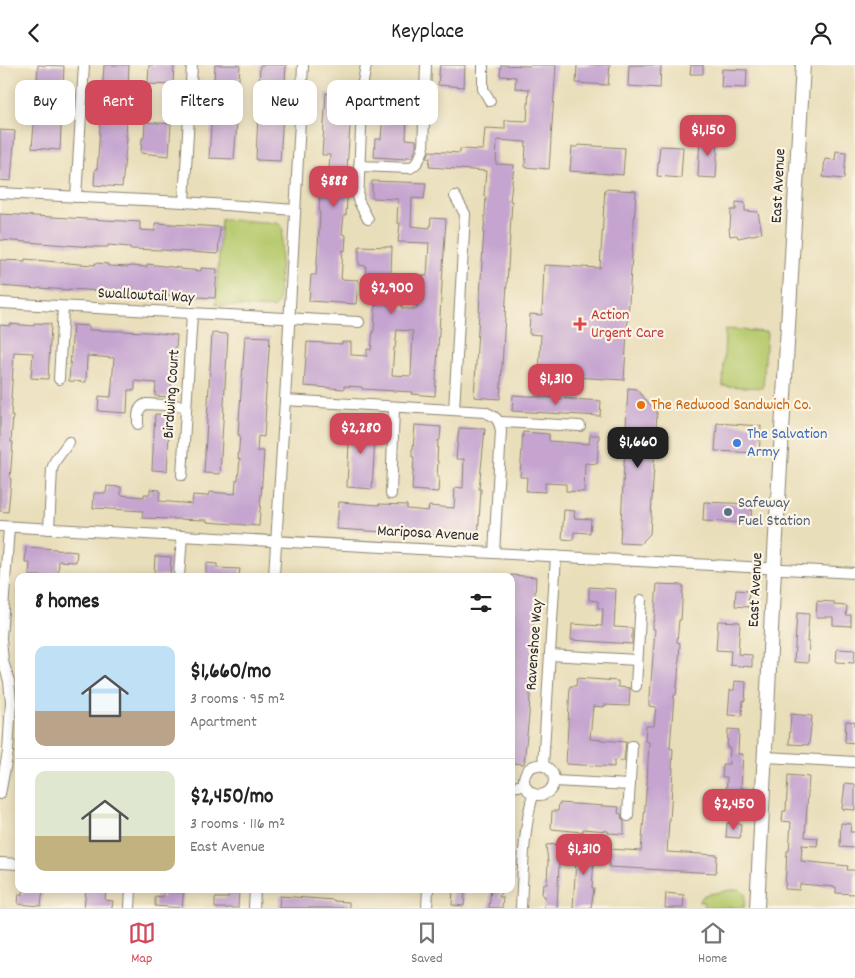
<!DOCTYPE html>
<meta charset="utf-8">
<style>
:root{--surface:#fff;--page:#f2f2f2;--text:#222;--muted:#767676;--line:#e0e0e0;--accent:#d1495b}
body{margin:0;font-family:Dekko,sans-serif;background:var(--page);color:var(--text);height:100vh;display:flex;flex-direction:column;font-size:19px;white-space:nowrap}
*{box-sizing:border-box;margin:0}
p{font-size:16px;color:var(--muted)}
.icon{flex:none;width:28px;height:28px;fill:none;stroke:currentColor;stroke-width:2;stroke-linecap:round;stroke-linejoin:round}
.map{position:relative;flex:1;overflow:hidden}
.panel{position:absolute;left:15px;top:508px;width:500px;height:320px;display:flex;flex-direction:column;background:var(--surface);border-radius:10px;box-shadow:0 2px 12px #0003}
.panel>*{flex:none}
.hud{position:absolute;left:15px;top:15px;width:500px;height:45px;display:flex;gap:10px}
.price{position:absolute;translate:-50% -42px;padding:0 11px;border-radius:10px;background:var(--accent);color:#fff;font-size:16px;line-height:32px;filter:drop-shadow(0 1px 2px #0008)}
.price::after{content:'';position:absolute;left:50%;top:30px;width:15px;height:11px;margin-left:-8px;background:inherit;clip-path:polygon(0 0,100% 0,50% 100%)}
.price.current{background:#222;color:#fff}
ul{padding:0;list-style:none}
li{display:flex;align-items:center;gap:15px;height:125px;padding:0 20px}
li+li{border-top:1px solid var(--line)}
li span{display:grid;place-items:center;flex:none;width:140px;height:100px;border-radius:10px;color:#555}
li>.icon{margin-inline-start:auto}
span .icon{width:60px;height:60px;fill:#fffc;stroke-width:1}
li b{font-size:21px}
h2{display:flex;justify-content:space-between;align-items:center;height:60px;padding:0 20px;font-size:21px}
.pill{padding:0 18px;border-radius:10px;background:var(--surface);box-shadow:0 2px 12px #0003;font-size:18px;line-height:45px}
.pill.current{background:var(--accent);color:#fff}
header{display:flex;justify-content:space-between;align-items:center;height:65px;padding:0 20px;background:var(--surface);font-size:22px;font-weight:600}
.tabs{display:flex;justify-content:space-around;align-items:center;height:70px;border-top:1px solid var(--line);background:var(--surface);font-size:14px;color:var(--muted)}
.tabs a{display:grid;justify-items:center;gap:2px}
.tabs .current{color:var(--accent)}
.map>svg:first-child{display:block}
.green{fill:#b8cb6f;stroke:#727b4d}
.building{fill:#c5a4d0;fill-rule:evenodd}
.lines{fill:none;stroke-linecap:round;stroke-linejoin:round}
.minor-casing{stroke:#8a8472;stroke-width:12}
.secondary-casing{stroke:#8a8472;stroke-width:16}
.minor{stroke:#fff;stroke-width:10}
.secondary{stroke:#fff;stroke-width:14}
.health-dot{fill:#e0444e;stroke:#fcf5e5;stroke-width:2}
.food-dot{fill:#e8710a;stroke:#fcf5e5;stroke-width:2}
.shop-dot{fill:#3f7fe0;stroke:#fcf5e5;stroke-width:2}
.service-dot{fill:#5c6f8a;stroke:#fcf5e5;stroke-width:2}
.labels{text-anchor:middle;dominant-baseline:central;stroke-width:4.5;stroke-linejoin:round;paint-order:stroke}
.street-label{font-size:16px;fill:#2b2b2b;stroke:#fcf5e5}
.health-label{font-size:16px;fill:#be3a42;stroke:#fcf5e5;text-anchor:start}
.food-label{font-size:16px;fill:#c56008;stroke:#fcf5e5;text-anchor:start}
.shop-label{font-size:16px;fill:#366cbe;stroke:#fcf5e5;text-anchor:start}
.service-label{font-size:16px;fill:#4e5e75;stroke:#fcf5e5;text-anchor:start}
</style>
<header><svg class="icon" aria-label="back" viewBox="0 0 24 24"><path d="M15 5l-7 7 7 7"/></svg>Keyplace<svg class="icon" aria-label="person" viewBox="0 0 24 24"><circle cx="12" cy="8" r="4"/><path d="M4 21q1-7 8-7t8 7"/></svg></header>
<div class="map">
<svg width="855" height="843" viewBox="0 0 855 843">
<rect width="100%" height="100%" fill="#fcf5e5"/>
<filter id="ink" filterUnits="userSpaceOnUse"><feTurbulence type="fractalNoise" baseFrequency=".02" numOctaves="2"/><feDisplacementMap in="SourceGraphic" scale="10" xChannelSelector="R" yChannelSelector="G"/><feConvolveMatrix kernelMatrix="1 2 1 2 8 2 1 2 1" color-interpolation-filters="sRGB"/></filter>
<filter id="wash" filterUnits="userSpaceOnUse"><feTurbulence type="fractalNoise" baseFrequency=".0096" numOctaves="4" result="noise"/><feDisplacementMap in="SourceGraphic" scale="20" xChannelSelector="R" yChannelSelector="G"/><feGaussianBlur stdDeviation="1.12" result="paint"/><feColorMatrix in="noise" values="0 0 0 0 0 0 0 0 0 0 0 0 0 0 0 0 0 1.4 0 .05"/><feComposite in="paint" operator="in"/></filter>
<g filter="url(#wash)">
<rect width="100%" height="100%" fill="#e9deba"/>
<g class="green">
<polygon points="221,154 278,158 283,163 278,237 277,240 274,243 216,240"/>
<polygon points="725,264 767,267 763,323 723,321"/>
<path d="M739,824L745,829L744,843H704V837H699L704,830C716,828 727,825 739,824Z"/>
</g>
<g id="blocks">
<g class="building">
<polygon points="38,0 64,1 60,85 32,83 35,49 33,48 34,33 36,33"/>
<polygon points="104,0 129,0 126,72 127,72 122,122 94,120 95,104 97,104 98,93"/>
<polygon points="149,0 174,0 173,20 148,19"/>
<polygon points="215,0 240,0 238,27 239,27 238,45 234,94 209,93"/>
<polygon points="260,0 286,0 280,96 256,95"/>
<polygon points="440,0 465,0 464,22 438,20"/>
<polygon points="501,0 530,1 530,0 556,0 549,104 525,102 526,77 497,75 496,99 514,100 510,136 512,136 500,334 474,332 484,164 486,132 484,131 486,106 429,102 430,93 427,93 430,86 460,88 460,84 483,85 485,63 505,64 505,55 527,56 529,24 515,23 516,12 500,11"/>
<polygon points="577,0 610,0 608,20 576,18"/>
<polygon points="629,0 661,0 660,23 628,21"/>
<polygon points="691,0 703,0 703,9 690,9"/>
<polygon points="722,4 747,5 746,23 721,22"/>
<polygon points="326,28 349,30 348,47 351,47 346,118 347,118 347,134 346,150 344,150 342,169 346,170 345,186 343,185 341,214 358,215 356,239 309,236 311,210 316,210 319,166 320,148 319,148 321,104 329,105 330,90 322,90"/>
<polygon points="383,48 407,50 406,74 416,75 416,84 412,92 406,92 406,94 374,92 375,74 381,74"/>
<polygon points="145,57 171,59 169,91 141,88 142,73 144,73"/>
<polygon points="0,65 15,66 11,116 0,115"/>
<polygon points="700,71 718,72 716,113 698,112"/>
<polygon points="578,80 625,83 623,110 570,106 572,82 578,82"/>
<polygon points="660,81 683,82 681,113 657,111"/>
<polygon points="836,86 846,87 844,114 823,112 825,94 835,95"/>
<path d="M372,116L426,118L424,134L412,133L411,161L430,163L431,153L446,154L435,331L411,329L412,327L362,324V322L344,321V324L304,321L307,277L342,279V277H351V290L367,291V284L371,285L373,266H374L376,231L373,230L374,218H365L366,201L359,200V181L392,182L391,208L396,209L395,234H402V244H417L419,223H416V210L427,211L429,178L398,177L400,158H397L398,134L372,133ZM397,265L413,266L411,311L392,310L394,283H395Z"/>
<polygon points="605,124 636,126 624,315 539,310 541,270 529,269 530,249 542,250 544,200 600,203"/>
<polygon points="736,137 745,138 745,146 758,147 762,168 738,173 737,170 730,171 729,163 730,163 731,145 736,145"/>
<polygon points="0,149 140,157 140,165 155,166 155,158 220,162 218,189 163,185 130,184 130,182 108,180 108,182 93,182 0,175"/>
<polygon points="25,194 79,199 95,200 95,198 108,199 108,201 129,202 129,201 147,202 147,199 180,203 180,204 201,206 201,203 217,204 215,233 69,224 69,225 38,223 38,224 0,221 0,195 25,196"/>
<polygon points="34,258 51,259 48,314 31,313 33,288 14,287 11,334 12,334 11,351 13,351 11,377 13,377 10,414 11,414 10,427 8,447 0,446 0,260 10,261 10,259 34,261"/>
<polygon points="73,260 89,261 89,265 148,267 177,270 175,296 173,296 171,332 155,331 156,318 135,316 135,325 128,325 127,348 98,346 99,331 111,332 114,293 87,291 86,317 69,316"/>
<polygon points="212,268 228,269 220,409 204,408"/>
<polygon points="245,271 270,272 265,340 266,340 264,372 258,371 257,386 264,386 259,461 207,457 207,455 142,453 143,446 93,443 94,428 106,428 107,421 121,422 121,430 144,432 144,429 150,429 150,424 160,425 159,436 192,439 193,430 208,431 209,427 235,429 236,415 238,415 240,394 238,394 240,370 238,370"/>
<polygon points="628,323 636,324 657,347 650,469 640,479 620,478"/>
<polygon points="513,330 601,336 600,351 512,346"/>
<polygon points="155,349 170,350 167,406 152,405"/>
<polygon points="350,357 376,358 372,424 347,422"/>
<polygon points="717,358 761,361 759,388 715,386"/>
<polygon points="415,360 441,362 440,375 438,375 437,396 438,396 437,412 439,412 438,427 412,425 414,392 412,392 412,384 413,384"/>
<polygon points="459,363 485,364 479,424 481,424 478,473 337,464 339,437 379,440 379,439 407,440 407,444 428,446 429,441 454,443 455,422 463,423 464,394 456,394"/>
<polygon points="523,367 549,369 549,376 589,379 590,370 599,370 597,399 585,398 584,427 566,426 566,419 545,418 545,427 526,426 527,412 520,412"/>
<polygon points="704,437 752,439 751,458 703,456"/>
<polygon points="564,445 575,446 574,453 591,454 590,468 574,467 573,475 562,474"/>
<polygon points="26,482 56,484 56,485 77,487 76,497 59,496 58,511 29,511 30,498 25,498"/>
<polygon points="155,491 171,492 170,510 154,511"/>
<polygon points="206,498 217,499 217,503 240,504 239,511 206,511"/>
<polygon points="511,510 536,512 529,650 524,699 511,698"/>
<polygon points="657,519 683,520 681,555 679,555 677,577 680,578 678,612 676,630 674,630 670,683 673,684 672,703 673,703 670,756 669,756 667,787 717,790 716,808 609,802 610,784 641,786 647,717 649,677 645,676 646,661 654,661 656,642 649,641 649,632 650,632 655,564 653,564 653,556 654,556"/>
<polygon points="589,522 616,524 614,562 632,563 632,579 571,575 572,559 602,561 603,544 598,543 598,536 589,535"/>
<polygon points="736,525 749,526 748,542 735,541"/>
<polygon points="817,536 834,537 834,540 847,541 846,550 851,550 851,561 833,560 833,552 816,552"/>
<polygon points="797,548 809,549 807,577 809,577 808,598 794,597"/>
<polygon points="718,556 740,557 738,589 752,590 752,602 730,600 731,586 716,585"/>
<polygon points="837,584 855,585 854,598 836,597"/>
<polygon points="577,613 618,616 618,622 630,623 630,625 629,641 604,640 604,642 593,641 590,674 626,677 624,696 614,695 614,702 566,699 570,621 576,621"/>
<polygon points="735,616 746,617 745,636 743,635 742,651 728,650 730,625 734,625"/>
<polygon points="791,649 812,651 809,680 789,679"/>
<polygon points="846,656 855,657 855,678 845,677"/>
<polygon points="728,664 739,665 738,689 743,689 741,723 744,723 743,741 726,739 727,712 722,712 723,699 729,699 730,683 727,683"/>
<polygon points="788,710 809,712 805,772 818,773 817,781 802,780 801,796 848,801 847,805 855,805 855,829 836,828 836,822 800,819 799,825 785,824 787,786 789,786 791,757 782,756 783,746 786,746"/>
<polygon points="845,718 855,719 855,745 842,744"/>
<polygon points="559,738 619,742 618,748 621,749 622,754 624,757 624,769 608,768 608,766 583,764 583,767 551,764 552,746 558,746"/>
<polygon points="727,758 741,759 740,773 726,772"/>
<polygon points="841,758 851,759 850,767 855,767 855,783 840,782"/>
<polygon points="577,778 595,780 592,823 594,823 591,843 573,843"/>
<polygon points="560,779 562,799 559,799 557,843 544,843 545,831 542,830 543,819 547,819 548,797 546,780"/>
<polygon points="24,824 43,824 41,841 18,839 19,829 23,829"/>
<polygon points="86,824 106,826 105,835 113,836 112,843 84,843"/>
<polygon points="164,824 184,824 182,843 155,841 155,831 163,832"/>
<polygon points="453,824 465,824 464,841 452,840"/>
<polygon points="491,824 502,824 499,832 503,832 502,843 489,843"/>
<polygon points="228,825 239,826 238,843 215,843 215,833 228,833"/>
<polygon points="666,828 684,830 683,843 665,843"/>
<polygon points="280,831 334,835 334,836 349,837 349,843 279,843"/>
</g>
</g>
</g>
<g filter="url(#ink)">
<use href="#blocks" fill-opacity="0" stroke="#8a8472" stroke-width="1"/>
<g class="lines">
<g class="minor-casing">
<g id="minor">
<polyline points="366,0 363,17 358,135 368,154"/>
<polyline points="483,0 483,24 490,36"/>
<path d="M359,101L410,103C418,99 420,93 423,85L426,0"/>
<polyline points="0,128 184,137 295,145"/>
<polyline points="76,132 84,0"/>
<polyline points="184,137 192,0"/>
<polyline points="0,238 359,257"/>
<polyline points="59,314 63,242"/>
<path d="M285,335L485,347C496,352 499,354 501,366L494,488"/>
<polyline points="454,345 465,149 455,131"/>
<polyline points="500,357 580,361"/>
<path d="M138,359C138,351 137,342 146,339L186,341"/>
<polyline points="182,410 192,249"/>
<polyline points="391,429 394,342"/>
<polyline points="0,461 855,508"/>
<polyline points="49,464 52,404 55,396 69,377"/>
<polyline points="179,511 182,471"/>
<polyline points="274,511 285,335 303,0"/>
<polyline points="550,590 637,595"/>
<polyline points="636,621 641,535"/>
<polyline points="766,692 855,697"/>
<circle cx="539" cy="715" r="15"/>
<polyline points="543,701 556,491"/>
<polyline points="554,716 630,720"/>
<polyline points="511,722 525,720"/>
<polyline points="0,729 8,687 11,637 9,616 3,596 1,573 9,462"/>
<polyline points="628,751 632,681"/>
<polyline points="0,798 19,799"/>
<polyline points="130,843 131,824"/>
<polyline points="254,843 255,824"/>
<polyline points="427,843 428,824"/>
<path d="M521,843C523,805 523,766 533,730"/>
</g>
</g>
<g class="secondary-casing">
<polyline id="secondary" points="757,843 774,505 803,0"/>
</g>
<use href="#minor" class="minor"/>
<use href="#secondary" class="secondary"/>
</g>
</g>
<path class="health-dot" d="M577.5 251.5h5v5h5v5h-5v5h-5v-5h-5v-5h5z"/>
<circle class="food-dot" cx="641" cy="340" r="5"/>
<circle class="shop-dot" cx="737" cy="378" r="5"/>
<circle class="service-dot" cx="728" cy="447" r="5"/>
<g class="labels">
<g class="street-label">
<text transform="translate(779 121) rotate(-87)">East Avenue</text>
<text transform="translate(146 231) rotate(3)">Swallowtail Way</text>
<text transform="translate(172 329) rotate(-86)">Birdwing Court</text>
<text transform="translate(428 469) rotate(3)">Mariposa Avenue</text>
<text transform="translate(756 525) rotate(-87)">East Avenue</text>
<text transform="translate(535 580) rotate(-86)">Ravenshoe Way</text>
</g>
<g class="health-label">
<text x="591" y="250">Action<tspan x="591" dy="18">Urgent Care</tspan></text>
</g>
<g class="food-label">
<text x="651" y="340">The Redwood Sandwich Co.</text>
</g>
<g class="shop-label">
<text x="747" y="369">The Salvation<tspan x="747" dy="18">Army</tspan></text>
</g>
<g class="service-label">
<text x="738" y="438">Safeway<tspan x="738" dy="18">Fuel Station</tspan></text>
</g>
</g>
</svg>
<b class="price" style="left:708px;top:92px">$1,150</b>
<b class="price" style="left:334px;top:143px">$888</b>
<b class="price" style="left:392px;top:250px">$2,900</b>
<b class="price" style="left:556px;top:341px">$1,310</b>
<b class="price" style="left:361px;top:390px">$2,280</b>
<b class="price current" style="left:638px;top:404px">$1,660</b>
<b class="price" style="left:734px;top:766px">$2,450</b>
<b class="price" style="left:584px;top:811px">$1,310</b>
<div class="hud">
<a class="pill">Buy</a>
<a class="pill current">Rent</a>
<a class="pill">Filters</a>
<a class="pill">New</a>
<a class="pill">Apartment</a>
</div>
<section class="panel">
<h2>8 homes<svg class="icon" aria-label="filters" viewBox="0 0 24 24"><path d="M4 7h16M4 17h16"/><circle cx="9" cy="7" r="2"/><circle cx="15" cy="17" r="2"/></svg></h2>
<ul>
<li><span style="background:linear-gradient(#bfe0f5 65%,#b9a48a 0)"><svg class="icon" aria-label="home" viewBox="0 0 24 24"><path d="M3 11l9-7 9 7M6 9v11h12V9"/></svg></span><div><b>$1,660/mo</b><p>3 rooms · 95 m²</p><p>Apartment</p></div></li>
<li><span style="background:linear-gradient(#dfe7d0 65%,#c2b280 0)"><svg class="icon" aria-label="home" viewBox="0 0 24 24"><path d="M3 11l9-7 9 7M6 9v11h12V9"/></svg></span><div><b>$2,450/mo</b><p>3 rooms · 116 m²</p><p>East Avenue</p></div></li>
</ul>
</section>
</div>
<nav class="tabs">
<a class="current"><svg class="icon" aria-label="map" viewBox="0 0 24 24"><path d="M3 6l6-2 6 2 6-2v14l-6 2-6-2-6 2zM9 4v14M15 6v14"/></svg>Map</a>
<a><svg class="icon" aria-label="saved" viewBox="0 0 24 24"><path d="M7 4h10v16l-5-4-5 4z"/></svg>Saved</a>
<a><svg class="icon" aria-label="home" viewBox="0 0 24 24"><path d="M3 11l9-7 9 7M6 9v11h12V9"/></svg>Home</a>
</nav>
